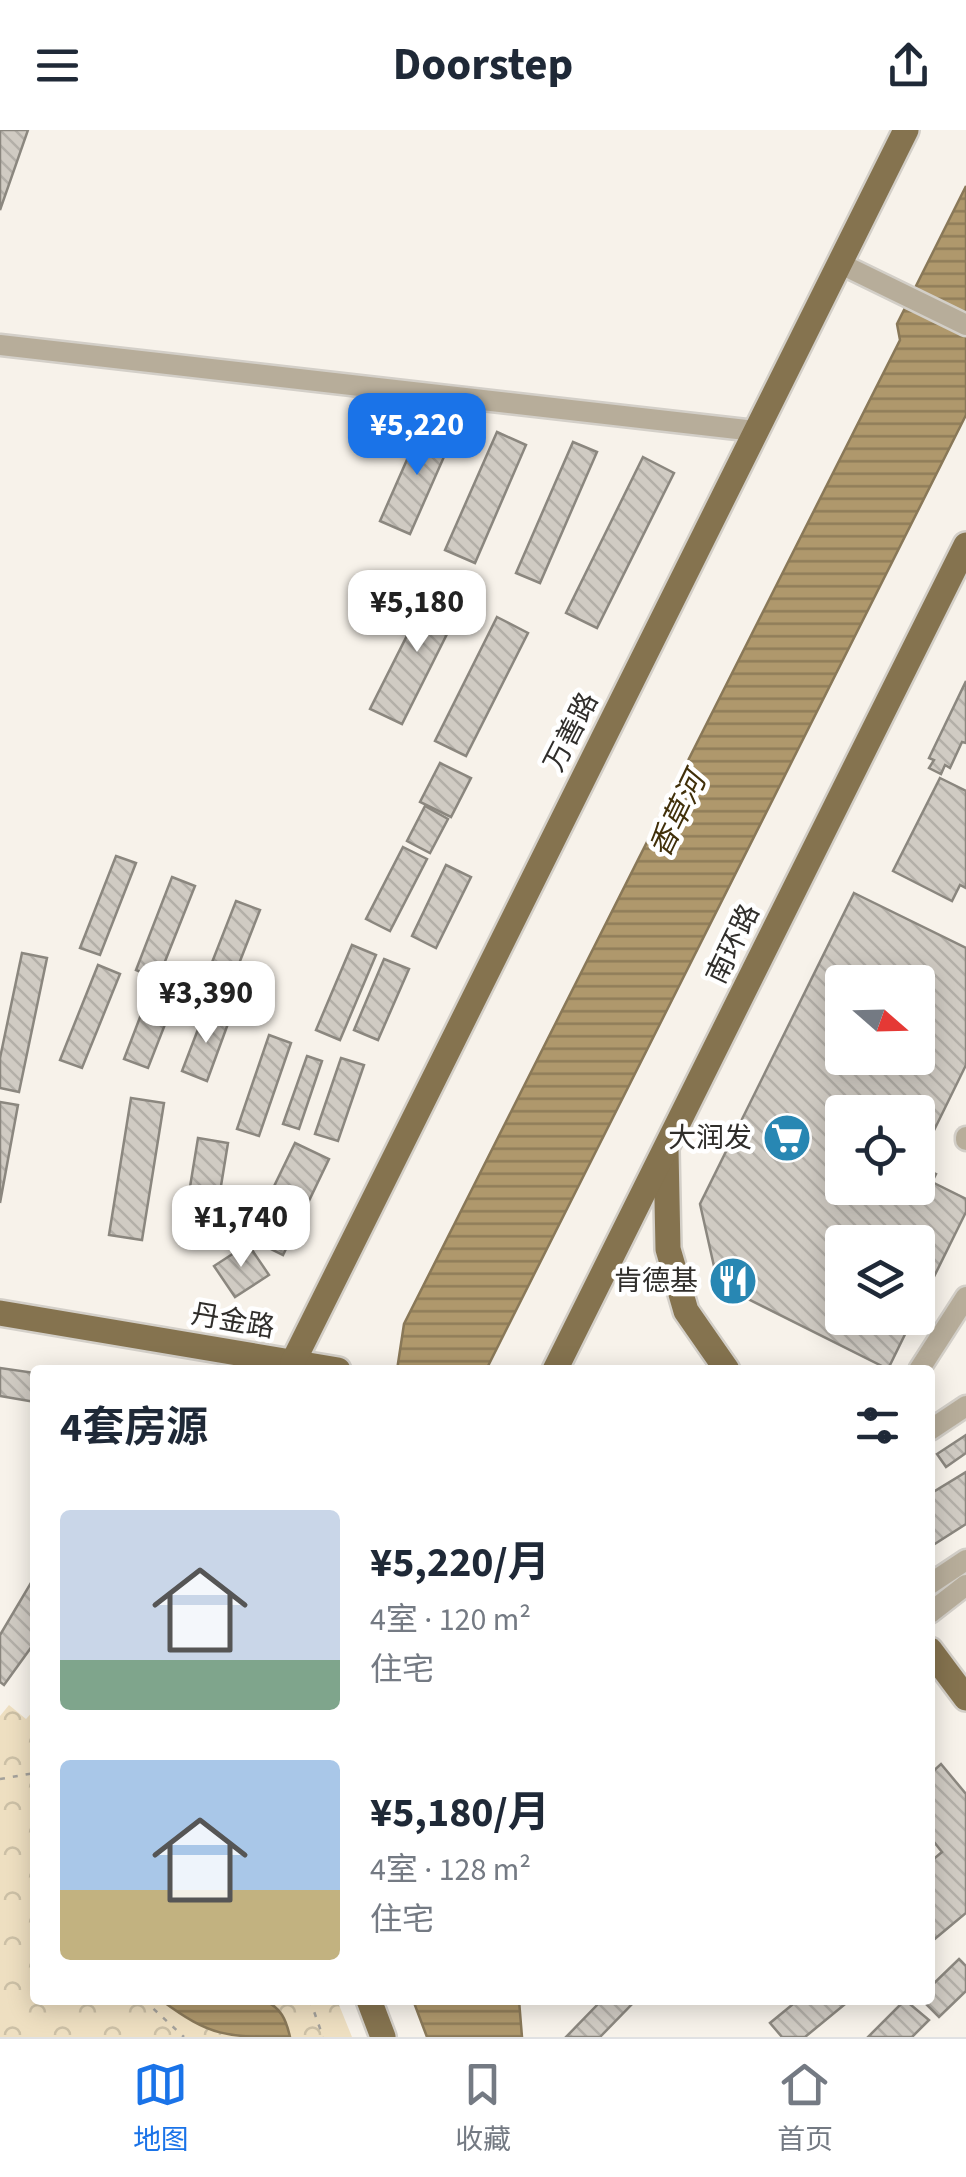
<!DOCTYPE html>
<html lang="zh">
<meta charset="utf-8">
<style>
:root{--surface:#fff;--page:#f2f2f3;--text:#1f2937;--muted:#747a83;--line:#e0e1e3;--accent:#1a73e8}
body{margin:0;font-family:"Source Sans 3","Noto Sans SC",sans-serif;background:var(--page);color:var(--text);height:100vh;display:flex;flex-direction:column;font-size:38px;white-space:nowrap}
*{box-sizing:border-box;margin:0}
p{font-size:32px;color:var(--muted)}
.icon{flex:none;width:55px;height:55px;fill:none;stroke:currentColor;stroke-width:2;stroke-linecap:round;stroke-linejoin:round}
.map{position:relative;flex:1;overflow:hidden}
.details{position:absolute;left:30px;top:1235px;width:905px;height:640px;display:flex;flex-direction:column;background:var(--surface);border-radius:10px;box-shadow:0 5px 25px #0003}
.details>*{flex:none}
.needle{width:65px;rotate:110deg}
.fabs{position:absolute;left:825px;top:835px;display:grid;gap:20px}
.fabs a{display:grid;place-items:center;width:110px;height:110px;border-radius:10px;background:var(--surface);box-shadow:0 5px 25px #0003;font-size:50px}
.price{position:absolute;translate:-50% -85px;padding:0 22px;border-radius:20px;background:#fff;color:#222;font-size:32px;line-height:65px;filter:drop-shadow(0 2px 5px #0008)}
.price::after{content:'';position:absolute;left:50%;top:60px;width:30px;height:22px;margin-left:-15px;background:inherit;clip-path:polygon(0 0,100% 0,50% 100%)}
.price.current{background:var(--accent);color:#fff}
ul{padding:0;list-style:none}
li{display:flex;align-items:center;gap:30px;height:250px;padding:0 30px}
li span{display:grid;place-items:center;flex:none;width:280px;height:200px;border-radius:10px;color:#555}
li>.icon{margin-inline-start:auto}
span .icon{width:120px;height:120px;fill:#fffc;stroke-width:1}
li b{font-size:42px}
h2{display:flex;justify-content:space-between;align-items:center;height:120px;padding:0 30px;font-size:42px}
header{display:flex;justify-content:space-between;align-items:center;height:130px;padding:0 30px;background:var(--surface);font-size:45px;font-weight:700}
.dock{display:flex;justify-content:space-around;align-items:center;height:140px;border-top:2px solid var(--line);background:var(--surface);font-size:28px;color:var(--muted)}
.dock a{display:grid;justify-items:center;gap:5px}
.dock .current{color:var(--accent)}
.map>svg:first-child{display:block}
.forest{fill:url(#forest-crowns)}
.water{fill:url(#water-rules);stroke:#897858;stroke-width:2.5}
.building{fill:url(#building-back-hatch);stroke:#8b877f;stroke-width:2.5;fill-rule:evenodd}
.lines{fill:none;stroke-linecap:round;stroke-linejoin:round}
.minor-casing{stroke:#d3cfc8;stroke-width:25}
.major-casing{stroke:#d3cfc8;stroke-width:30}
.path{stroke:#a4a19b;stroke-width:2.5;stroke-dasharray:5 8;stroke-linecap:butt}
.minor{stroke:#b7ad9a;stroke-width:20}
.major{stroke:#85734f;stroke-width:25}
.labels{text-anchor:middle;dominant-baseline:central;stroke-width:9;stroke-linejoin:round;paint-order:stroke}
.street-label{font-size:28px;fill:#302e2b;stroke:#fff}
.poi-label{font-size:28px;fill:#302e2b;stroke:#fff;text-anchor:end}
.water-label{font-size:30px;font-style:italic;fill:#41300a;stroke:#fff}
</style>
<header><svg class="icon" aria-label="menu" viewBox="0 0 24 24"><path d="M4 6h16M4 12h16M4 18h16"/></svg>Doorstep<svg class="icon" aria-label="share" viewBox="0 0 24 24"><path d="M12 15V3M7 8l5-5 5 5M5 13v7h14v-7"/></svg></header>
<div class="map">
<svg width="966" height="1907" viewBox="0 0 966 1907">
<defs>
<pattern id="forest-crowns" width="20" height="18" patternUnits="userSpaceOnUse" patternTransform="scale(2.5)"><rect width="20" height="18" fill="#eedfc1"/><path d="M2 6a3 3 0 1 1 6 0M12 15a3 3 0 1 1 6 0" fill="none" stroke="#ccc0a6"/></pattern>
<pattern id="water-rules" width="6" height="5" patternUnits="userSpaceOnUse" patternTransform="scale(2.5)"><rect width="6" height="5" fill="#af986c"/><path d="M0 2.5h6" fill="none" stroke="#8f7c59"/></pattern>
<pattern id="building-back-hatch" width="6" height="6" patternUnits="userSpaceOnUse" patternTransform="scale(2.5)"><rect width="6" height="6" fill="#d0cbc3"/><path d="M-1 5l2 2M0 0l6 6M5-1l2 2" fill="none" stroke="#b3afa8"/></pattern>
</defs>
<rect width="100%" height="100%" fill="#f7f2ea"/>
<polygon class="forest" points="9,1575 26,1589 35,1579 35,1870 337,1870 352,1907 0,1907 0,1586"/>
<g class="water">
<polygon points="966,56 966,285 486,1240 397,1240 404,1194 900,210 897,194"/>
<path d="M161,1870H264C281,1878 286,1889 290,1907C225,1907 211,1907 161,1870Z"/>
<polygon points="413,1870 519,1870 522,1907 427,1907"/>
</g>
<g class="building">
<polygon points="0,0 28,0 0,80"/>
<polygon points="424,291 454,304 410,404 380,391"/>
<polygon points="497,302 526,315 475,433 445,420"/>
<polygon points="573,312 597,322 540,453 516,443"/>
<polygon points="643,327 674,343 597,498 566,483"/>
<polygon points="432,456 463,472 402,594 370,579"/>
<polygon points="497,487 528,503 466,626 435,611"/>
<polygon points="966,551 966,613 962,612 950,638 945,635 941,644 929,638 934,630 929,628"/>
<polygon points="440,633 471,648 451,687 420,672"/>
<polygon points="940,648 966,661 966,758 960,755 952,771 893,741"/>
<polygon points="425,676 448,689 430,723 407,711"/>
<polygon points="403,717 427,729 390,801 366,789"/>
<polygon points="116,726 136,733 100,825 80,818"/>
<polygon points="446,735 471,747 436,818 412,806"/>
<polygon points="172,747 195,756 158,849 136,840"/>
<path d="M854,763L966,818V935L918,1033V982H842V1058H918V1035L936,1044L932,1052L966,1069V1082L918,1179V1112H842V1188H913L888,1239L718,1154L700,1074ZM842,852H918V928H842Z"/>
<polygon points="236,771 260,780 224,872 200,863"/>
<polygon points="352,815 376,825 340,910 316,900"/>
<polygon points="22,823 47,828 19,962 0,958 0,928"/>
<polygon points="384,829 409,839 378,910 354,900"/>
<polygon points="98,835 120,844 82,938 60,930"/>
<polygon points="147,869 171,879 148,938 124,929"/>
<polygon points="205,881 229,891 207,951 182,941"/>
<polygon points="269,905 291,913 259,1006 237,999"/>
<polygon points="307,926 322,931 299,999 283,994"/>
<polygon points="341,928 364,935 338,1011 315,1004"/>
<polygon points="131,968 164,973 142,1110 109,1105"/>
<polygon points="0,972 18,975 0,1073"/>
<polygon points="198,1008 228,1013 211,1117 181,1112"/>
<polygon points="295,1013 329,1029 283,1125 249,1108"/>
<polygon points="248,1114 269,1145 235,1167 214,1136"/>
<polygon points="0,1238 35,1243 35,1272 0,1266"/>
<polygon points="966,1305 966,1323 946,1337 937,1324"/>
<polygon points="966,1342 966,1394 930,1417 930,1364"/>
<polygon points="35,1446 35,1512 4,1555 0,1552 0,1505"/>
<polygon points="941,1634 966,1664 966,1783 931,1812 930,1732 942,1722 930,1707 930,1644"/>
<polygon points="959,1829 966,1836 966,1861 939,1887 922,1870 930,1870 930,1857"/>
<polygon points="602,1870 636,1870 600,1907 566,1907"/>
<polygon points="798,1870 850,1870 805,1907 782,1907 770,1893"/>
<polygon points="905,1870 929,1890 912,1907 868,1907"/>
</g>
<g class="lines">
<g class="minor-casing">
<g id="minor">
<polyline points="839,133 966,195"/>
<polyline points="0,215 755,301"/>
<polyline points="966,1007 966,1010"/>
<polyline points="919,1240 966,1167"/>
<polyline points="930,1300 966,1276"/>
<polyline points="930,1454 966,1430"/>
<polyline points="930,1483 966,1455"/>
</g>
</g>
<g class="major-casing">
<g id="major">
<polyline points="666,1020 668,1119 686,1181 727,1240"/>
<polyline points="0,1183 338,1240"/>
<polyline points="293,1232 906,0"/>
<polyline points="555,1240 966,415"/>
<polyline points="930,1520 966,1568"/>
<polyline points="369,1870 383,1907"/>
</g>
</g>
<g class="path">
<polyline points="0,1649 35,1643"/>
<polyline points="144,1870 184,1907"/>
<polyline points="310,1870 323,1907"/>
</g>
<use href="#minor" class="minor"/>
<use href="#major" class="major"/>
</g>
<defs>
<g id="supermarket-disc" transform="scale(2.5)"><circle r="9.5" fill="#2887b3" stroke="#fff"/><path d="M-6-5.5h2.5l.6 2H6L4.5 2H-2.5L-4.4-4H-6ZM-1.5 3.2a1.3 1.3 0 1 0 .1 0ZM3 3.2a1.3 1.3 0 1 0 .1 0Z" fill="#fff"/></g>
<g id="restaurant-disc" transform="scale(2.5)"><circle r="9.5" fill="#2887b3" stroke="#fff"/><path d="M-5-6h1v4h1v-4h1v4h1v-4h1v5L-1.5 .5V6h-2V.5L-5-1ZM5-6V6H3V1.5H1.5Q1.5-4 5-6Z" fill="#fff"/></g>
</defs>
<g fill-rule="evenodd">
<use href="#supermarket-disc" x="787" y="1008"/>
<use href="#restaurant-disc" x="733" y="1151"/>
</g>
<g class="labels">
<g class="street-label">
<text transform="translate(571 602) rotate(-63)">万善路</text>
<text transform="translate(733 814) rotate(-64)">南环路</text>
<text transform="translate(233 1191) rotate(10)">丹金路</text>
</g>
<g class="poi-label">
<text x="752" y="1008">大润发</text>
<text x="698" y="1151">肯德基</text>
</g>
<g class="water-label">
<text transform="translate(678 685) rotate(-64)">香草河</text>
</g>
</g>
</svg>
<div class="fabs">
<a><svg class="needle" viewBox="-14 -14 28 28"><path d="M0-13l5 13h-10z" fill="#e53935"/><path d="M0 13l5-13h-10z" fill="#747a83"/></svg></a>
<a><svg class="icon" aria-label="locate" viewBox="0 0 24 24"><circle cx="12" cy="12" r="6"/><path d="M12 2v4M12 18v4M2 12h4M18 12h4"/></svg></a>
<a><svg class="icon" aria-label="layers" viewBox="0 0 24 24"><path d="M12 4l9 5-9 5-9-5zM3 14l9 5 9-5"/></svg></a>
</div>
<b class="price current" style="left:417px;top:348px">¥5,220</b>
<b class="price" style="left:417px;top:525px">¥5,180</b>
<b class="price" style="left:206px;top:916px">¥3,390</b>
<b class="price" style="left:241px;top:1140px">¥1,740</b>
<section class="details">
<h2>4套房源<svg class="icon" aria-label="filters" viewBox="0 0 24 24"><path d="M4 7h16M4 17h16"/><circle cx="9" cy="7" r="2"/><circle cx="15" cy="17" r="2"/></svg></h2>
<ul>
<li><span style="background:linear-gradient(#c9d6e8 75%,#7fa58c 0)"><svg class="icon" aria-label="home" viewBox="0 0 24 24"><path d="M3 11l9-7 9 7M6 9v11h12V9"/></svg></span><div><b>¥5,220/月</b><p>4室 · 120 m²</p><p>住宅</p></div></li>
<li><span style="background:linear-gradient(#a9c7e8 65%,#c2b280 0)"><svg class="icon" aria-label="home" viewBox="0 0 24 24"><path d="M3 11l9-7 9 7M6 9v11h12V9"/></svg></span><div><b>¥5,180/月</b><p>4室 · 128 m²</p><p>住宅</p></div></li>
</ul>
</section>
</div>
<nav class="dock">
<a class="current"><svg class="icon" aria-label="map" viewBox="0 0 24 24"><path d="M3 6l6-2 6 2 6-2v14l-6 2-6-2-6 2zM9 4v14M15 6v14"/></svg>地图</a>
<a><svg class="icon" aria-label="saved" viewBox="0 0 24 24"><path d="M7 4h10v16l-5-4-5 4z"/></svg>收藏</a>
<a><svg class="icon" aria-label="home" viewBox="0 0 24 24"><path d="M3 11l9-7 9 7M6 9v11h12V9"/></svg>首页</a>
</nav>
